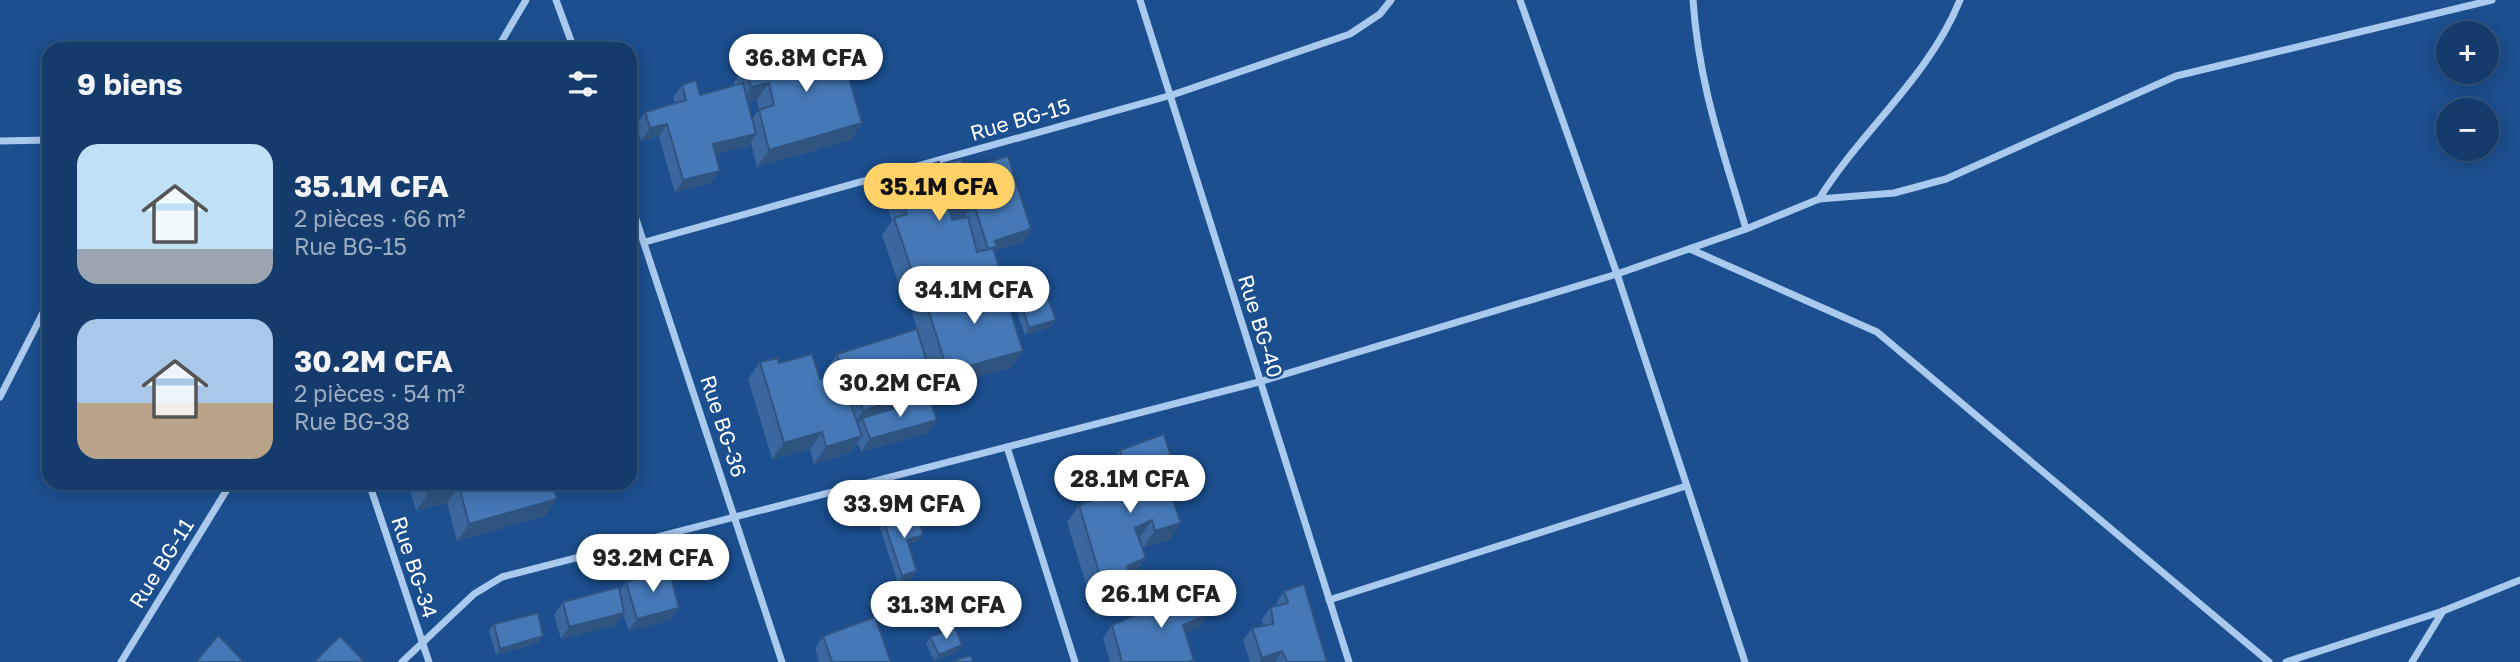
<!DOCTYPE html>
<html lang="fr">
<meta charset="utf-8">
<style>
:root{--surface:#143b6b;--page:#214673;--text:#f1f3f6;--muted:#9dadc1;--line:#33557e;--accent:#ffd166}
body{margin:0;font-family:"Golos Text",sans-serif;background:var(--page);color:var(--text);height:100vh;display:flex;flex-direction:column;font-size:26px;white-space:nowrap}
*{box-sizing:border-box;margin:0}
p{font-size:23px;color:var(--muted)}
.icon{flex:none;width:38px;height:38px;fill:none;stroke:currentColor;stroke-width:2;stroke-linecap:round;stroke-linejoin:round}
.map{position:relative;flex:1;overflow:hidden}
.panel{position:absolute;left:42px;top:42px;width:595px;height:448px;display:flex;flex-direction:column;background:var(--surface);border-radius:21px;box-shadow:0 4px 18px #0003,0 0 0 2px var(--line)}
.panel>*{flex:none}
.buttons{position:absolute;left:2436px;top:21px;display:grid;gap:14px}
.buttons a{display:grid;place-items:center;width:63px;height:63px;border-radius:50%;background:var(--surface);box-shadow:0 4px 18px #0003,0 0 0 2px var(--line);font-size:35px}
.price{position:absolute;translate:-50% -60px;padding:0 16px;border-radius:24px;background:#fff;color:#222;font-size:23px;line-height:46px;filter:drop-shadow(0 2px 4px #0008)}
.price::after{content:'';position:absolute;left:50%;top:42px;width:21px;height:16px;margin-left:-10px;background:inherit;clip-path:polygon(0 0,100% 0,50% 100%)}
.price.on{background:var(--accent);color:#111}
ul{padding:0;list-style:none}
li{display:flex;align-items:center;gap:21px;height:175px;padding:0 35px}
li span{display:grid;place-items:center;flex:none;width:196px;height:140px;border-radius:21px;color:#555}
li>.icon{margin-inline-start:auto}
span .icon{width:84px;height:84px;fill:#fffc;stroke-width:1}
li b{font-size:30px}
h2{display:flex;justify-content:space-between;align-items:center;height:84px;padding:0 35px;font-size:30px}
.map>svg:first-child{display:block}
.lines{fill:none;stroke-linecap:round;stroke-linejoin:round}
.minor{stroke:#a9c9ee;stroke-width:7}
.wall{fill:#3a679d;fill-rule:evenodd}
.shaded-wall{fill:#305480}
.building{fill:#4478b7;stroke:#305480;stroke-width:2}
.labels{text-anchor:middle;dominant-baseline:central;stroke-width:5;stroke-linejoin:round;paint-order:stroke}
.street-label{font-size:21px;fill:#fff;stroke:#1b4f8f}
</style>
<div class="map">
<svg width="2520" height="662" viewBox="0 0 2520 662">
<rect width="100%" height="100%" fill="#1b4f8f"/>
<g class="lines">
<g class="minor">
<polyline points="556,0 574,49"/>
<polyline points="1140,0 1349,662"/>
<polyline points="1520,0 1617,274 1745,662"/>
<path d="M1693,0C1699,86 1722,147 1746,229"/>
<polyline points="497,49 526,0"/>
<polyline points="0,141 49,140"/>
<path d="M1819,199C1862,130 1929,77 1960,0"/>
<polyline points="630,201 782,662"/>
<polyline points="645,242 1172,95 1350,34 1380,14 1391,0"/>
<polyline points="1690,249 1877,332 2269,662"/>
<polyline points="0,397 49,301"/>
<polyline points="1007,447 1075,662"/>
<polyline points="369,483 429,662"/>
<polyline points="1329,600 1686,486"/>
<polyline points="121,662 231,483"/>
<polyline points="402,662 474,594 502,577 1259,382 1617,274 1746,229 1819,199 1894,193 1946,179 2176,76 2492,0"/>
<polyline points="2286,662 2443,611 2520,580"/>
<polyline points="2412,662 2443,611"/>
</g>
</g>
<g class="wall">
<path d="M745,65L862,123L851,140L757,167L751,143L748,147L716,154L711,183L675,193L659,137L641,141L636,125L645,112L675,103L673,97L682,85L700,95L734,85V82ZM757,100L759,110L752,119L748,102Z"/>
<polygon points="940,166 964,169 1023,242 994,251 987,283 950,295 950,297 1023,351 1011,368 936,389 924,353 925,398 928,433 861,452 858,443 850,453 814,464 810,449 772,459 748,379 760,362 779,363 820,379 831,377 828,367 837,354 917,329 912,314 924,297 932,295 929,287 903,297 882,235 892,221 883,192 895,175"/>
<polygon points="1019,297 1056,320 1051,327 1025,335 1014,304"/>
<polygon points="1120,450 1177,477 1169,489 1181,523 1169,540 1143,548 1140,537 1138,538 1134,575 1130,577 1121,608 1096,617 1067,522 1079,505 1116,492 1108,467"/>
<polygon points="408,483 552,483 545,516 457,541 447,503 416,511"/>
<polygon points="884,522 918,541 908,544 912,578 898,583 880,528"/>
<polygon points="626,582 670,620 629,631 623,614 615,626 561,639 554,615 563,602 620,590"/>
<polygon points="1284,591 1327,662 1250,662 1243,640 1252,628 1263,626 1262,619 1271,607 1276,605 1276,603"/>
<polygon points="1172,596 1208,615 1199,627 1185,633 1194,660 1192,662 1110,662 1103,638 1112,625 1168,602"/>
<polygon points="494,624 538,643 496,655 489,631"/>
<polygon points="823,636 891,662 819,662 815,648"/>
<polygon points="930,637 958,652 934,661 926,643"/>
</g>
<g class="shaded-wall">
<polygon points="769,83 757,100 740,104 751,87"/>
<polygon points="862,123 851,140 757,167 769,150"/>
<polygon points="667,124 659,137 641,141 650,128"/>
<polygon points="756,134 748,147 705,156 713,144"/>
<polygon points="720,171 711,183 675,193 683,180"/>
<polygon points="975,202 963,219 937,226 949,209"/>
<polygon points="1031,229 1023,242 994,251 988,259 995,241"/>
<polygon points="999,266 987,283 933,300 945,283"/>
<polygon points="941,270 929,287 903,297 915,280"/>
<polygon points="1056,320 1051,327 1025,335 1029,328"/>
<polygon points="1023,351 1011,368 936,389 948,372"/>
<polygon points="851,370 843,383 833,385 842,372"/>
<polygon points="934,386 925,398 862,418 860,422 854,424 863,411"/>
<polygon points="937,420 928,433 861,452 870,439"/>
<polygon points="822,432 810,449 772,459 784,443"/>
<polygon points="862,436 850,453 814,464 826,447"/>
<polygon points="1140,472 1128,489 1116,493 1128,476"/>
<polygon points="1177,477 1165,494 1134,506 1145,489"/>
<polygon points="459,486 447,503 416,511 428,494"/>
<polygon points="557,499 545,516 457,541 469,524"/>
<polygon points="1152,520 1140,537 1123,545 1135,528"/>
<polygon points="1181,523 1169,540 1143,548 1155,531"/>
<polygon points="923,535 918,541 902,546 907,540"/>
<polygon points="1146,558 1134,575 1115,583 1127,566"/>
<polygon points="917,571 912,578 898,583 902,576"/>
<polygon points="1133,591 1121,608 1096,617 1107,600"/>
<polygon points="679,608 670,620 629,631 637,619"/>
<polygon points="624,613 615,626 561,639 569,627"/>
<polygon points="1208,615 1199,627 1174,638 1183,625"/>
<polygon points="543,636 538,643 496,655 500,649"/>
<polygon points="962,645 958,652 934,661 939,655"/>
<polygon points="1282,651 1275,662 1259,662 1262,658"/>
</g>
<g class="building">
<polygon points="838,40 862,123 769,150 759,110 774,105 769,83 751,87 745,65"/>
<polygon points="696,80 700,95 743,83 756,134 713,144 720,171 683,180 667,124 650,128 645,112 686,100 682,85"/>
<polygon points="1008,156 1031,229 995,241 997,247 988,249 974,204 975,202 964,169"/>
<polygon points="961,159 975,202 949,209 952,220 968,217 977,252 993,248 999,266 945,283 941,270 915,280 894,218 907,214 895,175 939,162 940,166"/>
<polygon points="1001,280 1023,351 948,372 924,297 948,291 950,297"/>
<polygon points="1045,290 1056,320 1029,328 1019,297"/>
<polygon points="917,329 934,386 863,411 851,370 842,372 837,354"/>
<polygon points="812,354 820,379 840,374 862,436 826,447 822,432 784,443 760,362 778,358 779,363"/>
<polygon points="929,398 937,420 870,439 862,418"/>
<polygon points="1164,434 1177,477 1145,489 1147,496 1169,489 1181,523 1155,531 1152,520 1135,528 1146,558 1127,566 1133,591 1107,600 1079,505 1143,482 1140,472 1128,476 1120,450"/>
<polygon points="425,483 552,483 557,499 469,524 459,486 428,494"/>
<polygon points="918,511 923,535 907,540 917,571 902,576 884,522"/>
<polygon points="669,569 679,608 637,619 626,582"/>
<polygon points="1199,584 1208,615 1183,625 1194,660 1188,662 1122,662 1112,625 1174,599 1172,596"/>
<polygon points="1304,584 1327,662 1287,662 1282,651 1262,658 1252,628 1273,624 1271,607 1288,603 1284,591"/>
<polygon points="619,587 624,613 569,627 563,602"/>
<polygon points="538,613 543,636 500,649 494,624"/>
<polygon points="875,617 891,662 832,662 823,636"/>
<polygon points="955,627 962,645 939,655 930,637"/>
<polygon points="218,635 244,662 196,662"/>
<polygon points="340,636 365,662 314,662"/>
<polygon points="971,655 973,662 950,662"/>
</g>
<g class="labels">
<g class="street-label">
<text transform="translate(1020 119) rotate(-16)">Rue BG-15</text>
<text transform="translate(1261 326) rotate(73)">Rue BG-40</text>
<text transform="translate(724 426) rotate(72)">Rue BG-36</text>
<text transform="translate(161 563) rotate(-58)">Rue BG-11</text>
<text transform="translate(415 567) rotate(72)">Rue BG-34</text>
</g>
</g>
</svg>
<div class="buttons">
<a>+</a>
<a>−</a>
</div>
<b class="price" style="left:806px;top:94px">36.8M CFA</b>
<b class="price on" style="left:939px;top:223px">35.1M CFA</b>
<b class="price" style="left:974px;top:326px">34.1M CFA</b>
<b class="price" style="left:900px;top:419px">30.2M CFA</b>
<b class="price" style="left:1130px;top:515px">28.1M CFA</b>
<b class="price" style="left:904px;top:540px">33.9M CFA</b>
<b class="price" style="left:653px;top:594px">93.2M CFA</b>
<b class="price" style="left:1161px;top:630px">26.1M CFA</b>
<b class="price" style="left:946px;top:641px">31.3M CFA</b>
<section class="panel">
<h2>9 biens<svg class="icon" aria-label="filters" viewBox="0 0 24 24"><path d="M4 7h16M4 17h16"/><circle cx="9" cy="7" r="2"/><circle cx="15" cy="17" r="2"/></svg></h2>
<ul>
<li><span style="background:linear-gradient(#bfe0f5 75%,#9aa5b1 0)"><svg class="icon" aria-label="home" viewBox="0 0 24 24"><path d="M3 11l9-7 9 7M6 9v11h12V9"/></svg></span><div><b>35.1M CFA</b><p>2 pièces · 66 m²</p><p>Rue BG-15</p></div></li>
<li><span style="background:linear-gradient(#a9c7e8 60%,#b9a48a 0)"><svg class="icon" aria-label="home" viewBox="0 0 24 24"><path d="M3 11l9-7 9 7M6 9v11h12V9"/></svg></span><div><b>30.2M CFA</b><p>2 pièces · 54 m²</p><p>Rue BG-38</p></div></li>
</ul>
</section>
</div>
